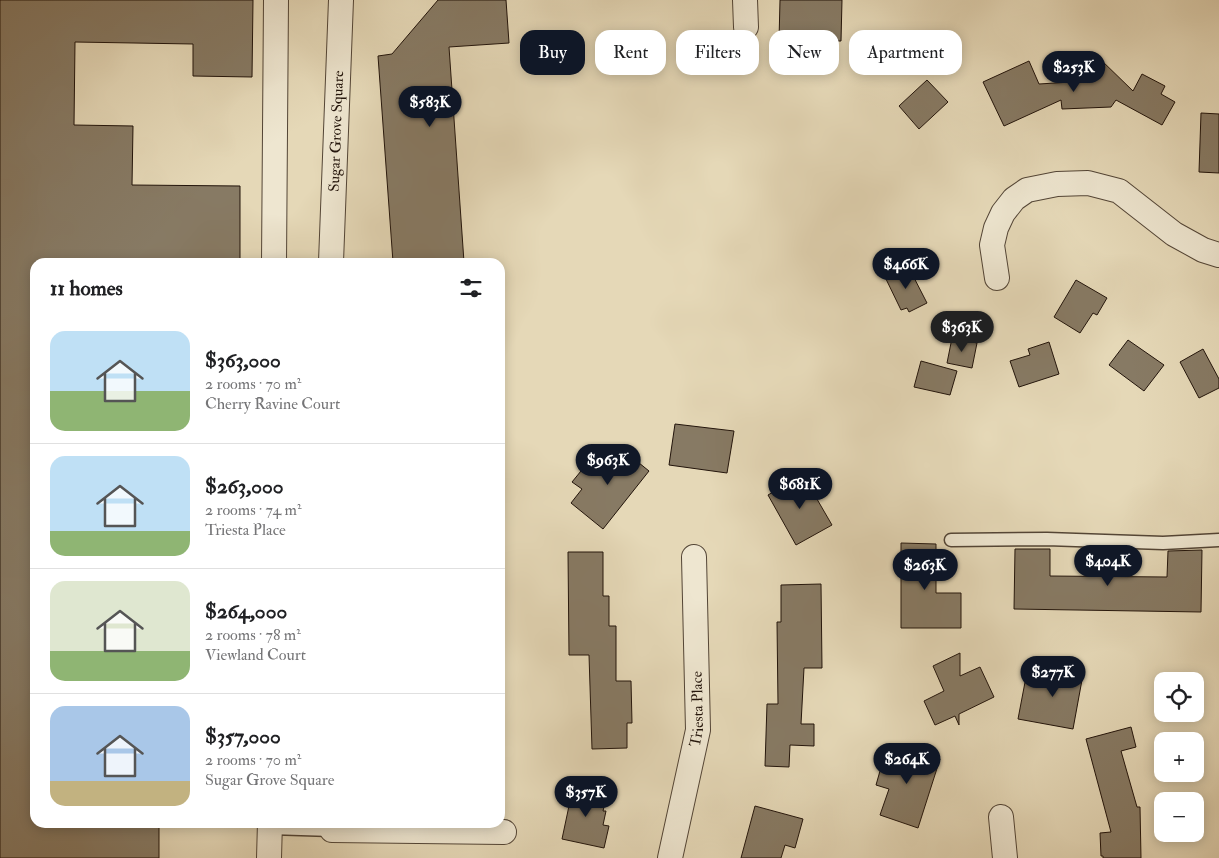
<!DOCTYPE html>
<meta charset="utf-8">
<style>
:root{--surface:#fff;--page:#f2f2f2;--text:#202124;--muted:#757577;--line:#e0e0e0;--accent:#111827}
body{margin:0;font-family:"IM FELL Double Pica",serif;background:var(--page);color:var(--text);height:100vh;display:flex;flex-direction:column;font-size:19px;white-space:nowrap}
*{box-sizing:border-box;margin:0}
p{font-size:16px;color:var(--muted)}
.icon{flex:none;width:28px;height:28px;fill:none;stroke:currentColor;stroke-width:2;stroke-linecap:round;stroke-linejoin:round}
.map{position:relative;flex:1;overflow:hidden}
.side{position:absolute;left:30px;top:258px;width:475px;height:570px;display:flex;flex-direction:column;background:var(--surface);border-radius:15px;box-shadow:0 2px 12px #0003}
.side>*{flex:none}
.hud{position:absolute;left:520px;top:30px;width:475px;height:45px;display:flex;gap:10px}
.buttons{position:absolute;left:1154px;top:672px;display:grid;gap:10px}
.buttons a{display:grid;place-items:center;width:50px;height:50px;border-radius:10px;background:var(--surface);box-shadow:0 2px 12px #0003;font-size:25px}
.price{position:absolute;translate:-50% -42px;padding:0 11px;border-radius:18px;background:var(--accent);color:#fff;font-size:16px;line-height:32px;filter:drop-shadow(0 1px 2px #0008)}
.price::after{content:'';position:absolute;left:50%;top:30px;width:15px;height:11px;margin-left:-8px;background:inherit;clip-path:polygon(0 0,100% 0,50% 100%)}
.price.current{background:#222;color:#fff}
ul{padding:0;list-style:none}
li{display:flex;align-items:center;gap:15px;height:125px;padding:0 20px}
li+li{border-top:1px solid var(--line)}
li span{display:grid;place-items:center;flex:none;width:140px;height:100px;border-radius:15px;color:#555}
li>.icon{margin-inline-start:auto}
span .icon{width:60px;height:60px;fill:#fffc;stroke-width:1}
li b{font-size:21px}
h2{display:flex;justify-content:space-between;align-items:center;height:60px;padding:0 20px;font-size:21px}
.chip{padding:0 18px;border-radius:15px;background:var(--surface);box-shadow:0 2px 12px #0003;font-size:18px;line-height:45px}
.chip.current{background:var(--accent);color:#fff}
.map>svg:first-child{display:block}
.building{fill:#877a64;stroke:#22140b}
.lines{fill:none;stroke-linecap:round;stroke-linejoin:round}
.lane-casing{stroke:#534536;stroke-width:15}
.street-casing{stroke:#534536;stroke-width:26}
.lane{stroke:#eee6d0;stroke-width:12}
.street{stroke:#eee6d0;stroke-width:24}
.labels{text-anchor:middle;dominant-baseline:central;stroke-width:4.5;stroke-linejoin:round;paint-order:stroke}
.street-label{font-size:15px;fill:#22140b;stroke:#eee6d0}
</style>
<div class="map">
<svg width="1219" height="858" viewBox="0 0 1219 858">
<rect width="100%" height="100%" fill="#e5d8b7"/>
<filter id="stains"><feTurbulence type="fractalNoise" baseFrequency=".004" numOctaves="4"/><feColorMatrix values="0 0 0 0 .2 0 0 0 0 .09 0 0 0 0 .02 0 0 0 .5 -.17"/></filter>
<radialGradient id="worn" r=".72"><stop offset=".6" stop-color="#630" stop-opacity="0"/><stop offset="1" stop-color="#630" stop-opacity=".3"/></radialGradient>
<g class="building">
<polygon points="0,0 253,0 252,77 193,76 193,44 75,42 74,125 133,126 132,185 240,186 240,262 35,262 35,822 159,822 159,858 0,858"/>
<polygon points="438,0 506,0 509,43 449,47 464,262 393,262 378,56 392,54"/>
<polygon points="780,0 842,0 841,41 779,41"/>
<polygon points="1099,58 1133,91 1142,74 1165,86 1161,94 1175,102 1162,125 1116,100 1111,107 1062,109 1061,100 1004,126 983,82 1029,61 1039,84 1071,82"/>
<polygon points="927,80 948,102 919,129 899,106"/>
<polygon points="1201,113 1219,114 1219,173 1199,172"/>
<polygon points="908,266 927,303 909,312 907,308 901,310 885,277"/>
<polygon points="1076,280 1107,298 1097,315 1093,313 1080,333 1054,317"/>
<polygon points="952,338 977,343 972,368 947,363"/>
<polygon points="1128,340 1164,365 1144,391 1109,365"/>
<polygon points="1049,342 1059,374 1019,387 1010,361 1030,355 1028,349"/>
<polygon points="1203,349 1219,379 1219,388 1199,398 1180,362"/>
<polygon points="921,361 957,371 950,395 914,387"/>
<polygon points="675,424 734,431 727,473 669,465"/>
<polygon points="618,446 649,471 603,529 571,503 582,489 572,482 590,460 600,468"/>
<polygon points="803,475 832,525 796,545 768,495"/>
<polygon points="901,543 936,544 936,593 961,593 961,628 901,628"/>
<polygon points="1015,549 1050,549 1050,576 1167,577 1168,551 1202,550 1201,612 1014,609"/>
<polygon points="568,552 603,552 603,596 609,596 609,626 616,626 616,681 631,681 632,723 627,723 627,748 592,749 589,655 569,655"/>
<polygon points="821,584 822,668 804,668 801,724 814,724 814,746 790,745 789,767 765,766 767,704 778,704 777,622 781,622 781,585"/>
<polygon points="960,653 960,676 980,667 994,697 959,714 959,725 955,716 935,725 924,701 944,691 933,666"/>
<polygon points="1053,664 1084,669 1073,729 1018,719 1026,677 1049,681"/>
<polygon points="1131,727 1136,747 1121,751 1137,807 1140,807 1141,858 1103,858 1103,856 1101,856 1100,833 1111,832 1086,739"/>
<polygon points="902,746 940,759 918,828 880,815 889,789 876,785 884,757 897,761"/>
<polygon points="573,787 607,794 603,811 606,811 603,825 609,826 604,848 562,839"/>
<polygon points="755,806 803,819 795,848 785,845 781,858 741,858"/>
</g>
<g class="lines">
<g class="lane-casing">
<g id="lane">
<polyline points="951,540 1047,539 1163,543 1219,540"/>
<polyline points="270,828 332,830"/>
</g>
</g>
<g class="street-casing">
<g id="street">
<polyline points="745,0 746,27"/>
<polyline points="274,262 276,0"/>
<path id="s1" d="M331,262L341,0"/>
<polyline points="997,278 992,245 996,228 1003,213 1014,199 1027,190 1057,184 1088,183 1119,191 1174,234 1203,250 1219,255"/>
<polyline points="1001,817 1005,858"/>
<polyline points="332,822 332,830 504,832"/>
<polyline points="269,858 270,822"/>
<path id="s2" d="M670,858L698,730L694,557"/>
</g>
</g>
<use href="#lane" class="lane"/>
<use href="#street" class="street"/>
</g>
<g class="labels">
<g class="street-label">
<text stroke="none"><textPath href="#s1" startOffset="131">Sugar Grove Square</textPath></text>
<text stroke="none"><textPath href="#s2" startOffset="152">Triesta Place</textPath></text>
</g>
</g>
<rect width="100%" height="100%" filter="url(#stains)"/>
<rect width="100%" height="100%" fill="url(#worn)"/>
</svg>
<div class="buttons">
<a><svg class="icon" aria-label="locate" viewBox="0 0 24 24"><circle cx="12" cy="12" r="6"/><path d="M12 2v4M12 18v4M2 12h4M18 12h4"/></svg></a>
<a>+</a>
<a>−</a>
</div>
<b class="price" style="left:1074px;top:93px">$253K</b>
<b class="price" style="left:430px;top:128px">$583K</b>
<b class="price" style="left:906px;top:290px">$466K</b>
<b class="price current" style="left:962px;top:353px">$363K</b>
<b class="price" style="left:608px;top:486px">$963K</b>
<b class="price" style="left:800px;top:510px">$681K</b>
<b class="price" style="left:1108px;top:587px">$404K</b>
<b class="price" style="left:925px;top:591px">$263K</b>
<b class="price" style="left:1053px;top:698px">$277K</b>
<b class="price" style="left:907px;top:785px">$264K</b>
<b class="price" style="left:586px;top:818px">$357K</b>
<div class="hud">
<a class="chip current">Buy</a>
<a class="chip">Rent</a>
<a class="chip">Filters</a>
<a class="chip">New</a>
<a class="chip">Apartment</a>
</div>
<section class="side">
<h2>11 homes<svg class="icon" aria-label="filters" viewBox="0 0 24 24"><path d="M4 7h16M4 17h16"/><circle cx="9" cy="7" r="2"/><circle cx="15" cy="17" r="2"/></svg></h2>
<ul>
<li><span style="background:linear-gradient(#bfe0f5 60%,#8fb573 0)"><svg class="icon" aria-label="home" viewBox="0 0 24 24"><path d="M3 11l9-7 9 7M6 9v11h12V9"/></svg></span><div><b>$363,000</b><p>2 rooms · 70 m²</p><p>Cherry Ravine Court</p></div></li>
<li><span style="background:linear-gradient(#bfe0f5 75%,#8fb573 0)"><svg class="icon" aria-label="home" viewBox="0 0 24 24"><path d="M3 11l9-7 9 7M6 9v11h12V9"/></svg></span><div><b>$263,000</b><p>2 rooms · 74 m²</p><p>Triesta Place</p></div></li>
<li><span style="background:linear-gradient(#dfe7d0 70%,#8fb573 0)"><svg class="icon" aria-label="home" viewBox="0 0 24 24"><path d="M3 11l9-7 9 7M6 9v11h12V9"/></svg></span><div><b>$264,000</b><p>2 rooms · 78 m²</p><p>Viewland Court</p></div></li>
<li><span style="background:linear-gradient(#a9c7e8 75%,#c2b280 0)"><svg class="icon" aria-label="home" viewBox="0 0 24 24"><path d="M3 11l9-7 9 7M6 9v11h12V9"/></svg></span><div><b>$357,000</b><p>2 rooms · 70 m²</p><p>Sugar Grove Square</p></div></li>
</ul>
</section>
</div>
